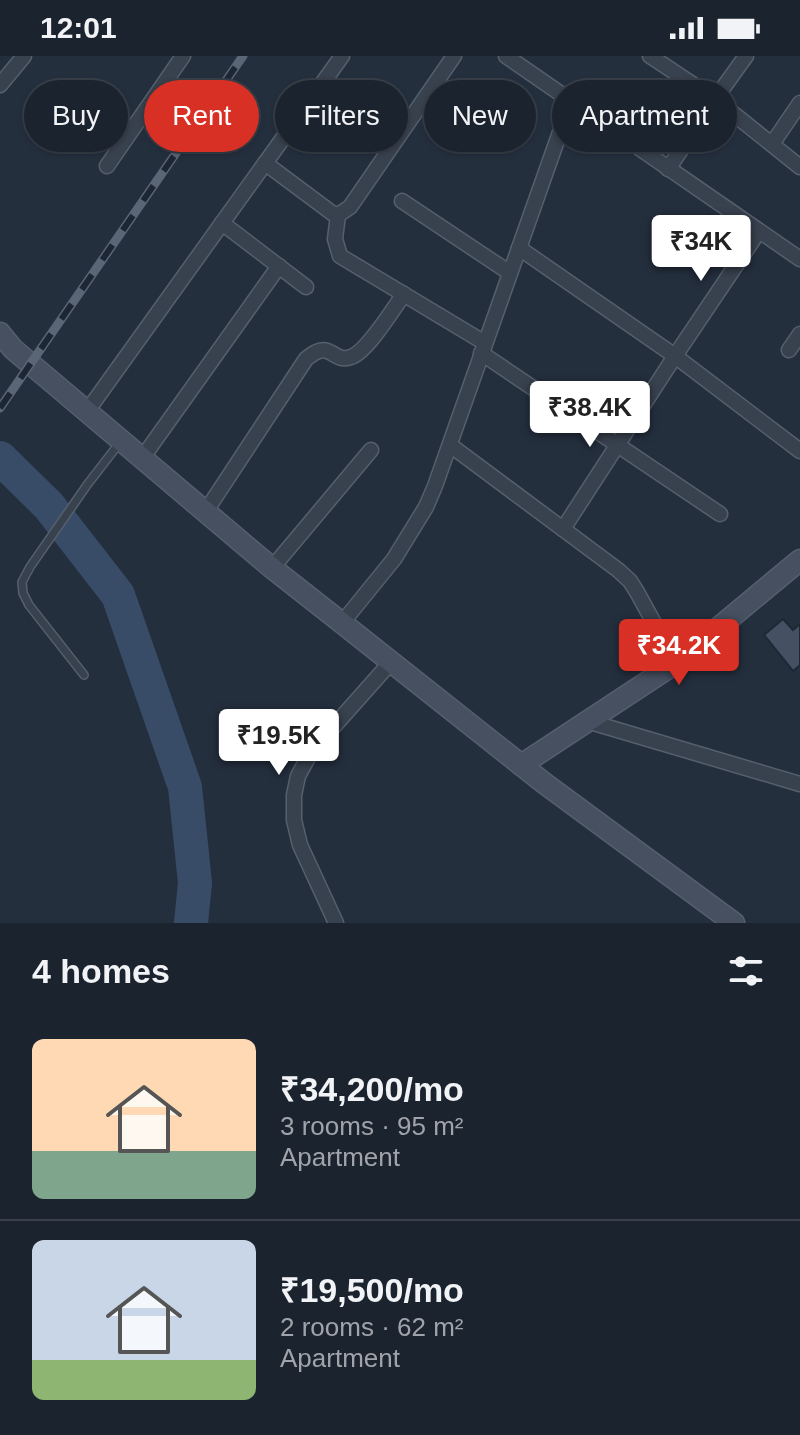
<!DOCTYPE html>
<meta charset="utf-8">
<style>
:root{--surface:#1b232e;--page:#282f3a;--text:#f1f3f6;--muted:#a0a4aa;--line:#39404a;--accent:#d93025}
body{margin:0;font-family:Helvetica,sans-serif;background:var(--page);color:var(--text);height:100vh;display:flex;flex-direction:column;font-size:30px;white-space:nowrap}
*{box-sizing:border-box;margin:0}
p{font-size:26px;color:var(--muted)}
.icon{flex:none;width:44px;height:44px;fill:none;stroke:currentColor;stroke-width:2;stroke-linecap:round;stroke-linejoin:round}
.map{position:relative;height:867px;overflow:hidden}
.details{display:flex;flex-direction:column;background:var(--surface);flex:1}
.details>*{flex:none}
.banner{position:absolute;left:24px;top:24px;width:752px;height:72px;display:flex;gap:16px}
.price{position:absolute;translate:-50% -68px;padding:0 18px;border-radius:8px;background:#fff;color:#222;font-size:26px;line-height:52px;filter:drop-shadow(0 2px 4px #0008)}
.price::after{content:'';position:absolute;left:50%;top:48px;width:24px;height:18px;margin-left:-12px;background:inherit;clip-path:polygon(0 0,100% 0,50% 100%)}
.price.active{background:var(--accent);color:#fff}
ul{padding:0;list-style:none}
li{display:flex;align-items:center;gap:24px;height:200px;padding:0 32px}
li+li{border-top:2px solid var(--line)}
li span{display:grid;place-items:center;flex:none;width:224px;height:160px;border-radius:12px;color:#555}
li>.icon{margin-inline-start:auto}
span .icon{width:96px;height:96px;fill:#fffc;stroke-width:1}
li b{font-size:34px}
h2{display:flex;justify-content:space-between;align-items:center;height:96px;padding:0 32px;font-size:34px}
.pill{padding:0 28px;border-radius:36px;background:var(--surface);box-shadow:0 2px 6px #0004,0 0 0 2px var(--line);font-size:28px;line-height:72px}
.pill.active{background:var(--accent);color:#fff}
.status{display:flex;justify-content:space-between;align-items:center;height:56px;padding:0 40px;background:var(--surface);direction:ltr}
.status svg{height:22px;fill:currentColor}
.map>svg:first-child{display:block}
.lines{fill:none;stroke-linecap:round;stroke-linejoin:round}
.river{stroke:#394c67;stroke-width:34}
.building{fill:#455162;stroke:#1f2835;stroke-width:2}
.lane-casing{stroke:#565f6c;stroke-width:10}
.street-casing{stroke:#565f6c;stroke-width:17}
.secondary-casing{stroke:#565f6c;stroke-width:23}
.lane{stroke:#38414e;stroke-width:7}
.street{stroke:#38414e;stroke-width:14}
.secondary{stroke:#465061;stroke-width:20}
.rail-casing{stroke:#5a6575;stroke-width:9}
.rail{stroke:#1d2633;stroke-width:6;stroke-dasharray:18;stroke-linecap:butt}
</style>
<div class="status"><b>12:01</b><svg viewBox="0 0 49 12"><path d="M0 12V9h3v3zM5 12V6h3v6zM10 12V3h3v9zM15 12V0h3v12zM26 1h20v11H26zM47 4h2v5h-2z"/></svg></div>
<div class="map">
<svg width="800" height="867" viewBox="0 0 800 867">
<rect width="100%" height="100%" fill="#242f3e"/>
<g class="lines">
<polyline class="river" points="0,402 49,450 118,539 185,731 195,827 191,867"/>
</g>
<polygon class="building" points="783,563 793,574 800,568 800,609 793,615 764,579"/>
<g class="lines">
<g class="lane-casing">
<polyline id="lane" points="84,619 29,549 23,537 22,526 30,511 87,429 121,385"/>
</g>
<g class="street-casing">
<g id="street">
<polyline points="506,0 800,203"/>
<polyline points="650,0 715,43 800,111"/>
<polyline points="0,29 24,0"/>
<polyline points="772,88 800,47"/>
<polyline points="265,107 332,157 338,159 350,151 454,0"/>
<polyline points="107,110 183,0"/>
<polyline points="668,113 715,43 746,0"/>
<polyline points="402,145 510,217"/>
<polyline points="338,159 335,183 340,200 485,287"/>
<polyline points="222,167 306,231"/>
<polyline points="519,192 675,300 800,395"/>
<polyline points="789,294 800,278"/>
<polyline points="481,297 720,458"/>
<polyline points="88,354 342,0"/>
<polyline points="450,389 618,514 630,525 637,536 676,607"/>
<polyline points="143,401 279,210"/>
<path d="M206,455L306,303C332,281 331,308 351,301C367,296 393,253 404,238"/>
<polyline points="563,473 675,300 759,175"/>
<polyline points="272,512 371,394"/>
<polyline points="342,567 394,503 426,451 435,430 571,45"/>
<polyline points="587,665 800,728"/>
<polyline points="336,867 300,789 294,764 294,739 298,720 311,696 391,606"/>
</g>
</g>
<g class="secondary-casing">
<g id="secondary">
<polyline points="0,277 13,293 272,512 342,567 544,727 734,867"/>
<polyline points="521,709 676,607 800,504"/>
</g>
</g>
<use href="#lane" class="lane"/>
<use href="#street" class="street"/>
<use href="#secondary" class="secondary"/>
<g class="rail-casing">
<polyline id="rail" points="0,352 243,0"/>
</g>
<use href="#rail" class="rail"/>
</g>
</svg>
<b class="price" style="left:701px;top:227px">₹34K</b>
<b class="price" style="left:590px;top:393px">₹38.4K</b>
<b class="price active" style="left:679px;top:631px">₹34.2K</b>
<b class="price" style="left:279px;top:721px">₹19.5K</b>
<div class="banner">
<a class="pill">Buy</a>
<a class="pill active">Rent</a>
<a class="pill">Filters</a>
<a class="pill">New</a>
<a class="pill">Apartment</a>
</div>
</div>
<section class="details">
<h2>4 homes<svg class="icon" aria-label="filters" viewBox="0 0 24 24"><path d="M4 7h16M4 17h16"/><circle cx="9" cy="7" r="2"/><circle cx="15" cy="17" r="2"/></svg></h2>
<ul>
<li><span style="background:linear-gradient(#ffd9b3 70%,#7fa58c 0)"><svg class="icon" aria-label="home" viewBox="0 0 24 24"><path d="M3 11l9-7 9 7M6 9v11h12V9"/></svg></span><div><b>₹34,200/mo</b><p>3 rooms · 95 m²</p><p>Apartment</p></div></li>
<li><span style="background:linear-gradient(#c9d6e8 75%,#8fb573 0)"><svg class="icon" aria-label="home" viewBox="0 0 24 24"><path d="M3 11l9-7 9 7M6 9v11h12V9"/></svg></span><div><b>₹19,500/mo</b><p>2 rooms · 62 m²</p><p>Apartment</p></div></li>
</ul>
</section>
